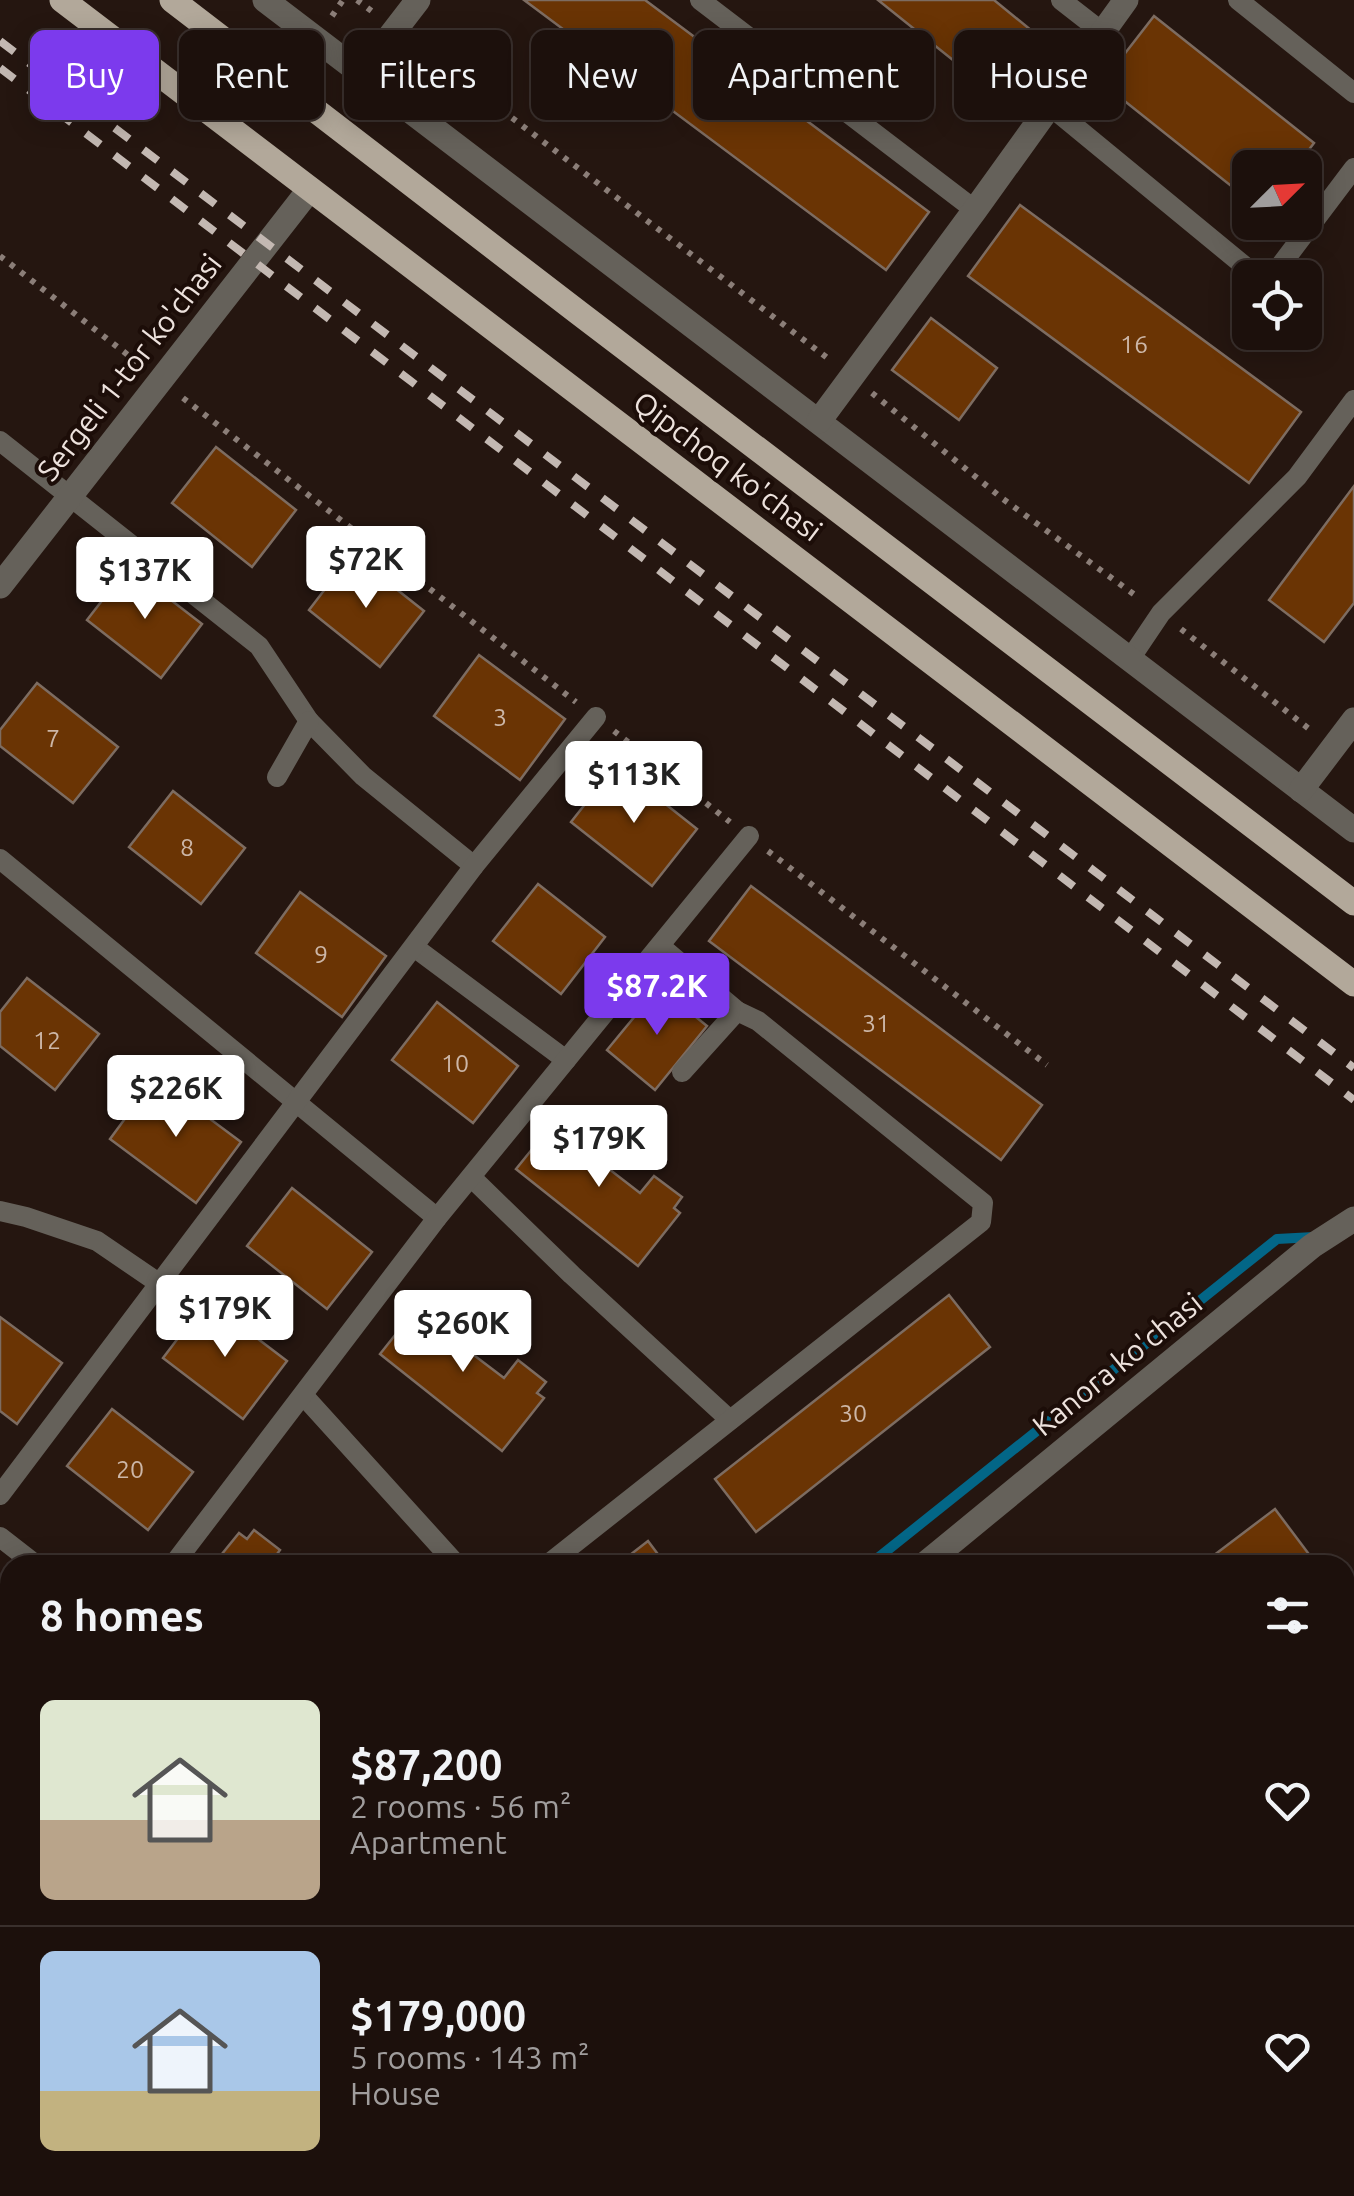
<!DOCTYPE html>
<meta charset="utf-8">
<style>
:root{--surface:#1c100c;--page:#291e1a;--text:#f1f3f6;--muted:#a09d9d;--line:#3a302d;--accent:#7c3aed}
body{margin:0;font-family:Ubuntu,sans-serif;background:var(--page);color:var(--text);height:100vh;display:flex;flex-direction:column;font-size:38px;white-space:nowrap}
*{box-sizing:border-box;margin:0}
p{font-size:32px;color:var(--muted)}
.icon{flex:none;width:55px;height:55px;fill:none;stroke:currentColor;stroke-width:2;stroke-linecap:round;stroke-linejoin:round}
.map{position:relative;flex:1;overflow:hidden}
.drawer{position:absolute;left:0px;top:1555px;width:1355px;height:642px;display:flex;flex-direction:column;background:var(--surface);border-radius:30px 30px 0 0;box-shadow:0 5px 25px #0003,0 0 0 2px var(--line)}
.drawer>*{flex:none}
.banner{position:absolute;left:30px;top:30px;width:1295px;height:90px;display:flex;gap:20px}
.needle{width:65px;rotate:66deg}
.buttons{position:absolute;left:1232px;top:150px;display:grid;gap:20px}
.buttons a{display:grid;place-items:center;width:90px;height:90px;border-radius:15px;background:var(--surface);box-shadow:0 5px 25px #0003,0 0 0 2px var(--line);font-size:50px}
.price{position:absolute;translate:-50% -85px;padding:0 22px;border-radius:10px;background:#fff;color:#222;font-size:32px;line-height:65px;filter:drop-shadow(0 2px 5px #0008)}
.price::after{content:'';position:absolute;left:50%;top:60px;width:30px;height:22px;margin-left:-15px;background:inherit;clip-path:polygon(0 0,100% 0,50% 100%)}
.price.current{background:var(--accent);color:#fff}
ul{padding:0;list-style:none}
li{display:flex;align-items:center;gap:30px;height:250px;padding:0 40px}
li+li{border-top:2px solid var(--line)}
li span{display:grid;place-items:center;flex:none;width:280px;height:200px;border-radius:15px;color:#555}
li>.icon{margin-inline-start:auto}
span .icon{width:120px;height:120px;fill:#fffc;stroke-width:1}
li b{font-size:42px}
h2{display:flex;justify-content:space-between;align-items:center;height:120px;padding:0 40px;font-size:42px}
.tag{padding:0 35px;border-radius:15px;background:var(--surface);box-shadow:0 5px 25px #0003,0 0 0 2px var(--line);font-size:35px;line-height:90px}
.tag.current{background:var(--accent);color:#fff}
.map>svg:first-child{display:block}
.education{fill:#32211a}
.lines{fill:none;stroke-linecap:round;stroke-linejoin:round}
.stream{stroke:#036687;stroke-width:10}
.building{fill:#6a3404;stroke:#7d6c61;stroke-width:2.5}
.path{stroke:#8b7e78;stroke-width:6;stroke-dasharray:5 8;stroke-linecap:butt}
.service{stroke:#65615a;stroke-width:20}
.minor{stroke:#65615a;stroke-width:25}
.tertiary{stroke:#65615a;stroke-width:25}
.primary{stroke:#b2a89a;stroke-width:25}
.rail{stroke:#c3b8b2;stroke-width:8;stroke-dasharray:18 18;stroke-linecap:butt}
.labels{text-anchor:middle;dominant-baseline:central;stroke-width:8;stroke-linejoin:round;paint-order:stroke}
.number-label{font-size:25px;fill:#ccb6a7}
.street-label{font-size:30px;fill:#ede2dd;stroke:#1c0d08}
</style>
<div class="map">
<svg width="1354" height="2196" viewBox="0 0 1354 2196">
<rect width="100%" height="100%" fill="#251610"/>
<polygon class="education" points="1354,1633 1354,2196 768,2196 762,2188 1345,2188 1345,1641"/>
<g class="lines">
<g class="stream">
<polyline points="869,1565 1277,1239 1314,1237"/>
<polyline points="76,2196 88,2188"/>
</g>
</g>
<g class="building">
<polygon points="524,0 645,0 929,212 886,270"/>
<polygon points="878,0 994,0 1059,53 1014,109"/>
<polygon points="1154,16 1314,143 1295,168 1250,168 1250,201 1102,83"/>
<polygon points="1020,205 1301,412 1249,483 968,276"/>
<polygon points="931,318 997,368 959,420 892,370"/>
<polygon points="216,447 296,510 252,567 172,503"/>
<polygon points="1354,486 1354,603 1324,642 1269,600"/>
<polygon points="352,554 424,611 380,667 309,610"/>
<polygon points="128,567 202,624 161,678 87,620"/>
<polygon points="479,655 565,719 520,780 434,716"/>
<polygon points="37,683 118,747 73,803 0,746 0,730"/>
<polygon points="616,765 697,829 652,886 571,822"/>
<polygon points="173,791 245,848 201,904 129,847"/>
<polygon points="538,884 605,937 561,994 493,941"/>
<polygon points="751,886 1042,1105 1001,1160 709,941"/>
<polygon points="300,892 386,956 342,1017 256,953"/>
<polygon points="27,978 99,1034 55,1090 0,1046 0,1012"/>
<polygon points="659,987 707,1026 655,1090 607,1050"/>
<polygon points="437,1002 518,1066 473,1123 392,1060"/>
<polygon points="155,1078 241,1142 196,1203 110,1139"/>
<polygon points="575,1113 600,1133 587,1152 640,1193 654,1176 682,1197 674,1208 680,1213 638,1266 516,1169 559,1116 567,1123"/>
<polygon points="292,1188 372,1252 327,1309 247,1246"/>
<polygon points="949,1295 990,1347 756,1532 715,1479"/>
<polygon points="439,1298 464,1318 450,1337 504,1378 518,1360 546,1382 537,1393 544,1398 502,1451 380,1354 423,1300 431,1307"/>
<polygon points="207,1300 287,1361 243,1419 163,1358"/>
<polygon points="0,1317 62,1363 17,1424 0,1411"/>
<polygon points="112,1409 193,1472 148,1530 67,1466"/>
<polygon points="1275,1509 1317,1565 1201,1565"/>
<polygon points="254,1530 280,1550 269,1565 213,1565 239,1533 247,1539"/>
<polygon points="648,1541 666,1565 617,1565"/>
<polygon points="0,1652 10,1659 10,1703 0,1715"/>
<polygon points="1345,1830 1354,1837 1354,1886 1345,1898"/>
<polygon points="0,2010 10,2018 10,2091 0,2083"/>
<polygon points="693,2188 749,2188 756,2196 687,2196 685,2194"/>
<polygon points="960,2188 1194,2188 1187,2196 953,2196"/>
</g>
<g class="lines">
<g class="path">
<polyline points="357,0 373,12"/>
<polyline points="332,16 343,0"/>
<polyline points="419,47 830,360"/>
<polyline points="0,256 137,362"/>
<polyline points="872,393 1003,499 1139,598"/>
<polyline points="183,398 576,702"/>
<polyline points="1181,629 1313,732"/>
<polyline points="614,731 730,822"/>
<polyline points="768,851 1047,1065"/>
</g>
<g class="service">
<polyline points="700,0 975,210"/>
<polyline points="1061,0 1102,32"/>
<polyline points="1238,0 1354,93"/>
<polyline points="1050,106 1259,278"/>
<polyline points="1271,278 1354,168"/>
<polyline points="0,441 259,646 309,721 363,776 474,866"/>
<polyline points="1130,659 1161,613 1297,477 1354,400"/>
<polyline points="277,777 309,721"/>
<polyline points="0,859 437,1218"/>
<polyline points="660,946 737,1011"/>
<polyline points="414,947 566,1060"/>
<polyline points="471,1177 572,1275 730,1420"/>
<polyline points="0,1211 26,1217 97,1241 160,1284"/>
<polyline points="303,1395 457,1565"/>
<polyline points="0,1495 474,866 596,717"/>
<polyline points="0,1537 36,1565"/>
<polyline points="173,1565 437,1218 749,836"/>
<polyline points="547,1565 981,1222 983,1203 758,1021 737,1011 682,1072"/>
<polyline points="0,1809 10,1795"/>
<polyline points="0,1935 10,1946"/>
<polyline points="1345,1959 1354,1948"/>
<polyline points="1345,2029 1354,2035"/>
<polyline points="1345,2151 1354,2140"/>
<polyline points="875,2196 878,2188"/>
<polyline points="1308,2196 1315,2188"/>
</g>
<g class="minor">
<polyline points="265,0 1354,830"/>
<polyline points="361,74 418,0"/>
<polyline points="819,421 975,210 1126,0"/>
<polyline points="0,586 310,189"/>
<polyline points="1301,790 1354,720"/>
</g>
<g class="tertiary">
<polyline points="924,1565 1312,1246 1354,1219"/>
<polyline points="146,2196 157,2188"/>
</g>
<g class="primary">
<polyline points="62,0 1354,984"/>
<polyline points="172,0 579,313 1354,903"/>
</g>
<g class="rail">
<polyline points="0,41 1354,1068"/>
<polyline points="0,68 1354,1100"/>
</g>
</g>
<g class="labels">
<g class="number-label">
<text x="1134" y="344">16</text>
<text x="500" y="717">3</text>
<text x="53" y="738">7</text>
<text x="187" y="847">8</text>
<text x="321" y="954">9</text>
<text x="876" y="1023">31</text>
<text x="47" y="1040">12</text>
<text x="455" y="1063">10</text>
<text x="853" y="1413">30</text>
<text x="130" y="1469">20</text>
</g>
<g class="street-label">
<text transform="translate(129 367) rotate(-52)">Sergeli 1-tor ko'chasi</text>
<text transform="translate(728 466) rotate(37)">Qipchoq ko'chasi</text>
<text transform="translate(1117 1364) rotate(-39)">Kanora ko'chasi</text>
</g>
</g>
</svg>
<div class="buttons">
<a><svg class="needle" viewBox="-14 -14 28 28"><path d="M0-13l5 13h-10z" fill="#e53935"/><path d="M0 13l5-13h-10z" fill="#a09d9d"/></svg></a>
<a><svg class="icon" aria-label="locate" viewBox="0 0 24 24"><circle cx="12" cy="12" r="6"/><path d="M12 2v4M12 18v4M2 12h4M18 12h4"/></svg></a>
</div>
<b class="price" style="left:366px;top:611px">$72K</b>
<b class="price" style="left:145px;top:622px">$137K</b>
<b class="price" style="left:634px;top:826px">$113K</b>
<b class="price current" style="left:657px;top:1038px">$87.2K</b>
<b class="price" style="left:176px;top:1140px">$226K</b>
<b class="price" style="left:599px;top:1190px">$179K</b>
<b class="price" style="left:225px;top:1360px">$179K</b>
<b class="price" style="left:463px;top:1375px">$260K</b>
<div class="banner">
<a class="tag current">Buy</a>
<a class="tag">Rent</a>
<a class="tag">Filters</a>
<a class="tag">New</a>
<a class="tag">Apartment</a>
<a class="tag">House</a>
</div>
<section class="drawer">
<h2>8 homes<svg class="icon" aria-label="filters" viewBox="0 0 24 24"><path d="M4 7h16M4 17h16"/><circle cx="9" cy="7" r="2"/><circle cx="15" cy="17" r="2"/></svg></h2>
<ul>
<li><span style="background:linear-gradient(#dfe7d0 60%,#b9a48a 0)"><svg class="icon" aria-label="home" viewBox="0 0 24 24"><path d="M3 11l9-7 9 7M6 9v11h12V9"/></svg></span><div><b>$87,200</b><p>2 rooms · 56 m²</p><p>Apartment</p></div><svg class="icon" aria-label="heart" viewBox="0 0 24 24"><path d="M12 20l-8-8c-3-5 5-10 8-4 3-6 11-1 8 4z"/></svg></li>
<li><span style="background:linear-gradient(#a9c7e8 70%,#c2b280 0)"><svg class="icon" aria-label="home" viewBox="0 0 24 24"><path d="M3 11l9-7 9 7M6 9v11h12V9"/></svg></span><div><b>$179,000</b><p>5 rooms · 143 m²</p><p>House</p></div><svg class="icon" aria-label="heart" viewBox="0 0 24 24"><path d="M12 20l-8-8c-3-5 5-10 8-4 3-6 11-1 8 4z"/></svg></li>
</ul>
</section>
</div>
